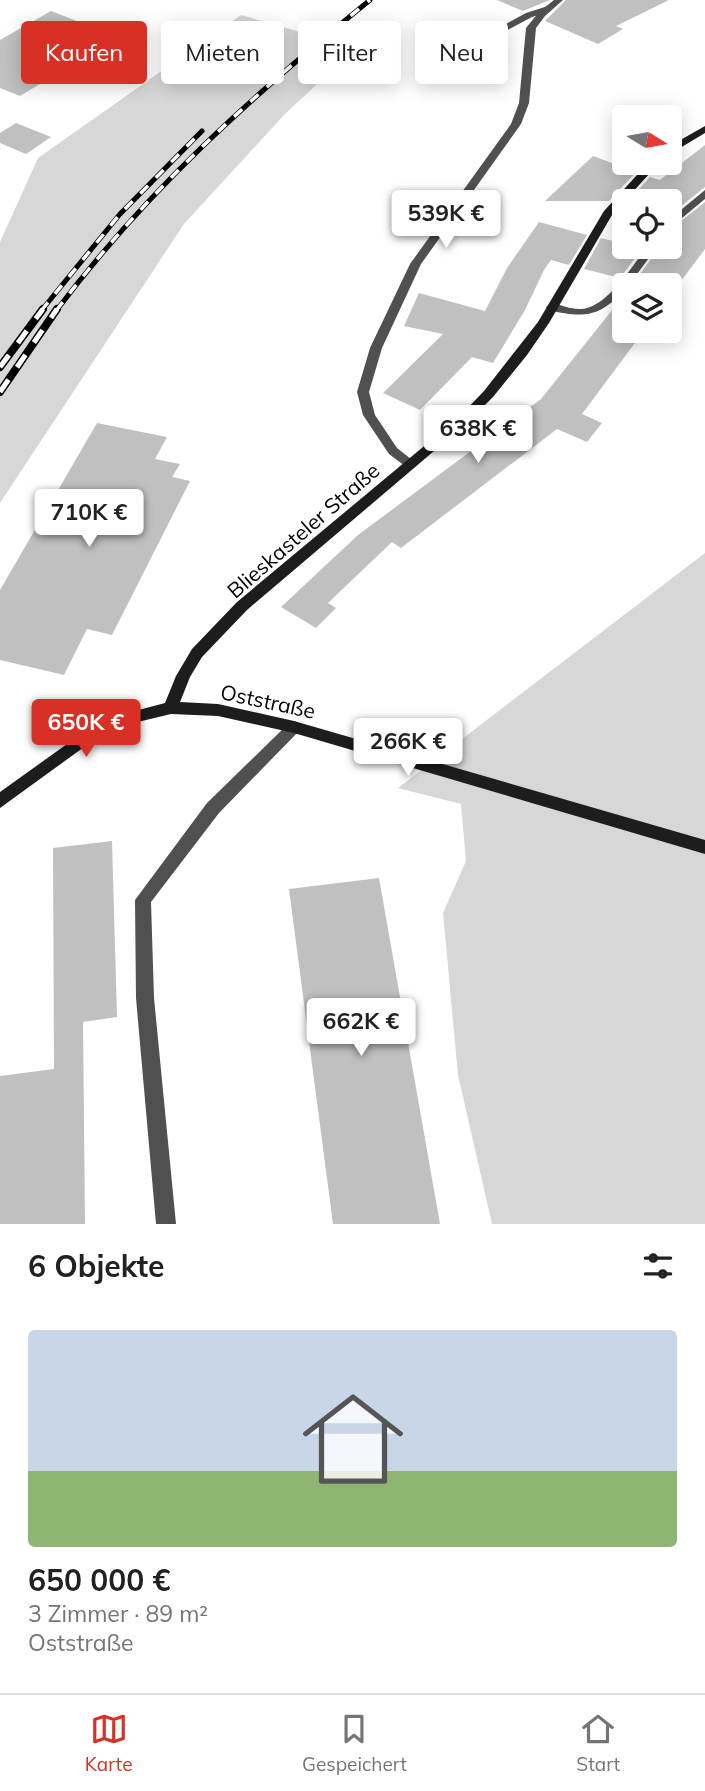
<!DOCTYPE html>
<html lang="de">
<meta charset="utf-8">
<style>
:root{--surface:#fff;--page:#f2f2f2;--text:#202124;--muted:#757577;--line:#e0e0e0;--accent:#d93025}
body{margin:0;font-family:Mulish,sans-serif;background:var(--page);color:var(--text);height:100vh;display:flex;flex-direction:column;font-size:26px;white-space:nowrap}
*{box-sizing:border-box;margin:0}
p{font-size:23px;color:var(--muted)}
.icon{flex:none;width:38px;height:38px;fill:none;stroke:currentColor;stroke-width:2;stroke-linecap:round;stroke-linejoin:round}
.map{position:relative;height:1224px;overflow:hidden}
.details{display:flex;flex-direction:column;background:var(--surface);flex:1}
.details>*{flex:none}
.top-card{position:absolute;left:21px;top:21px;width:663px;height:63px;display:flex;gap:14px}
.needle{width:46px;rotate:101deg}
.fabs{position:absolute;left:612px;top:105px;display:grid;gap:14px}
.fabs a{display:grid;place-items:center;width:70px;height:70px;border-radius:7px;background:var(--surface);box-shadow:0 4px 18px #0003;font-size:35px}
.price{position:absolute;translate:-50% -60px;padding:0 16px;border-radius:7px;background:#fff;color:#222;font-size:23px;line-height:46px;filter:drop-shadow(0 2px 4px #0008)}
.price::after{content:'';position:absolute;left:50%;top:42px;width:21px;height:16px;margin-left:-10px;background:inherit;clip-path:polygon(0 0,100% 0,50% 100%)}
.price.on{background:var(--accent);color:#fff}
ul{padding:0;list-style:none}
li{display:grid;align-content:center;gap:14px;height:371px;padding:0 28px}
li span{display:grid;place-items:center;height:217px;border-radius:7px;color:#555}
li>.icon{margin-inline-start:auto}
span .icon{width:126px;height:126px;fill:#fffc;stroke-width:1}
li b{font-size:30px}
h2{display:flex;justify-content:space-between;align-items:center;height:84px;padding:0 28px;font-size:30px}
.pill{padding:0 24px;border-radius:7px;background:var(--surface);box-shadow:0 4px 18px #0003;font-size:24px;line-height:63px}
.pill.on{background:var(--accent);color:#fff}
.menu{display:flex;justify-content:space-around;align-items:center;height:98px;border-top:2px solid var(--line);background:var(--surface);font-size:19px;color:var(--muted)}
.menu a{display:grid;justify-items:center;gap:4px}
.menu .on{color:var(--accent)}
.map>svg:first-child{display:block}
.green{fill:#d7d7d7}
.building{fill:#c0c0c0}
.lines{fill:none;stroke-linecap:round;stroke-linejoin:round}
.lane{fill:#505050;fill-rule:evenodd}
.street{fill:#505050;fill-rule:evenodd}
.secondary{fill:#1d1d1d;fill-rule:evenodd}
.rail-far1-casing{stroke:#000;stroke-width:5}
.rail-casing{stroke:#000;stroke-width:8}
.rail-far1{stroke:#fff;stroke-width:3.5;stroke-dasharray:11;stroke-linecap:butt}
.rail{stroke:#fff;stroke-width:5;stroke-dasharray:15;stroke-linecap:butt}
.labels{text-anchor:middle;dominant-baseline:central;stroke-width:5;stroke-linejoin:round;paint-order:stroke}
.street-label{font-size:21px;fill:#000;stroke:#fff}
</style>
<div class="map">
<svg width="705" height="1224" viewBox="0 0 705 1224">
<rect width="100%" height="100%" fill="#fff"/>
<g class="green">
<polygon points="241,15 356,48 285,114 184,224 0,503 0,242 38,158"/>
<polygon points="705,553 705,1224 492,1224 458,1075 443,913 466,861 461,804 398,788"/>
</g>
<g class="building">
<polygon points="497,0 550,0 523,11"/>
<polygon points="566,0 669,0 616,26 623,29 598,44 545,21"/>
<polygon points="51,11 147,48 102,76 73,64 20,96 0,88 0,40"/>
<polygon points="16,123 51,137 26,154 0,143 0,133"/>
<polygon points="705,145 705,187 670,215 670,201 628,201 650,177 660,180"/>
<polygon points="593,156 636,172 609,201 545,201"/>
<polygon points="705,202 705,249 678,285 646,285 634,282 660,247 670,247 670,230"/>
<polygon points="539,222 587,235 569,265 551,260 544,270 525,310 493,363 472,357 420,410 383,393 443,334 404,326 419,293 485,311 507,268"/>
<polygon points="601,238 625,244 625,247 642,249 620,278 584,269"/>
<polygon points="625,294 625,331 644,331 582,414 602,423 587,442 557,429 401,548 392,542 328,603 336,608 316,628 281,607 358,535 541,399"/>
<polygon points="97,423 167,437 155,459 180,464 172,477 190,481 112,635 87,629 64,675 0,660 0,590"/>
<polygon points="112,841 117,1017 83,1022 85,1224 0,1224 0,1076 54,1069 53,848"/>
<polygon points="379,878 440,1224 333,1224 289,889"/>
</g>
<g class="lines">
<g class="lane">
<polygon points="548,6 551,7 551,11 532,17 453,59 445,57 526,13"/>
<polygon points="294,721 299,723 301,727 299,731 219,813 151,902 154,998 176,1224 156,1224 136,998 135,900 207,803 289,723"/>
</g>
<g class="street">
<polygon points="554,0 563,0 545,16 536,28 529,103 521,124 421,264 382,348 369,392 375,415 397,448 416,463 415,466 405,466 389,454 363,415 357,392 370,348 410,264 511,124 519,103 526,28 539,12"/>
<polygon points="705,190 705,199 670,228 670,219"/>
<path d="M647,247H657L629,285H625V290C598,318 584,318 548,310L546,307L552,303C561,305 570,309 579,309C606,310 632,266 647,247Z"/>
</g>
<g class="secondary">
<polygon points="705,126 705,133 670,154 670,146"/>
<polygon points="648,163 659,163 612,215 549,323 527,355 493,397 467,423 247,610 202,657 190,677 180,702 218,704 294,721 705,840 705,854 294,733 218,716 171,714 121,726 91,742 0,808 0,792 81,734 112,717 165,703 176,676 192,649 237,602 459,417 484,391 538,322 604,211"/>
</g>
<g class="rail-far1-casing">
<g id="rail-far1">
<polyline points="41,311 120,214 202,131"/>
<path d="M56,311C147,190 253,95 370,0"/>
</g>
</g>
<g class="rail-casing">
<g id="rail">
<polyline points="0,367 43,309"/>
<polyline points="0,392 57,309"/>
</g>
</g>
<use href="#rail-far1" class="rail-far1"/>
<use href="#rail" class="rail"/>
</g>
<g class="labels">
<g class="street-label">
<text transform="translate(303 530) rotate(-41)">Blieskasteler Straße</text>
<text transform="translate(268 701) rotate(12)">Oststraße</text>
</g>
</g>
</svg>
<div class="fabs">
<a><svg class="needle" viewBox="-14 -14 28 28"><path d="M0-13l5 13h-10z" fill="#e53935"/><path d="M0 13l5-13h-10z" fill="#757577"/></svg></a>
<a><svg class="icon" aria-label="locate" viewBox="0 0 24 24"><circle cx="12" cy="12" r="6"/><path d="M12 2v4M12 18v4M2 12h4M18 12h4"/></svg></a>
<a><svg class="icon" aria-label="layers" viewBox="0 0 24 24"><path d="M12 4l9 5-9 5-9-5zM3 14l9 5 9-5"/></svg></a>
</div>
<b class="price" style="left:446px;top:250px">539K €</b>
<b class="price" style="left:478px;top:465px">638K €</b>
<b class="price" style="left:89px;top:549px">710K €</b>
<b class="price on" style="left:86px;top:759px">650K €</b>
<b class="price" style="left:408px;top:778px">266K €</b>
<b class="price" style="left:361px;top:1058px">662K €</b>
<div class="top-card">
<a class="pill on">Kaufen</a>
<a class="pill">Mieten</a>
<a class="pill">Filter</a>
<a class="pill">Neu</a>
</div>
</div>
<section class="details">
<h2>6 Objekte<svg class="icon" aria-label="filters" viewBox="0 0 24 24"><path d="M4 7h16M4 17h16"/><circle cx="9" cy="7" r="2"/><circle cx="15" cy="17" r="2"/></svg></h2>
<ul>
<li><span style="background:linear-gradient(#c9d6e8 65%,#8fb573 0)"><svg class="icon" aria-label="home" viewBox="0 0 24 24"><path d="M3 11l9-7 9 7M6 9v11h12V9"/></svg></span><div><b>650 000 €</b><p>3 Zimmer · 89 m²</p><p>Oststraße</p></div></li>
</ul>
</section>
<nav class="menu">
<a class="on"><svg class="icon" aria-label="map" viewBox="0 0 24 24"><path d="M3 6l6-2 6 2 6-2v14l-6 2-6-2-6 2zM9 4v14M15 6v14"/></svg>Karte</a>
<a><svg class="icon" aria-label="saved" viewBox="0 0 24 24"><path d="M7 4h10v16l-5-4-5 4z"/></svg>Gespeichert</a>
<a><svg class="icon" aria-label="home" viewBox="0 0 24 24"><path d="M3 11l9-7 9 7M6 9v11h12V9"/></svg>Start</a>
</nav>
